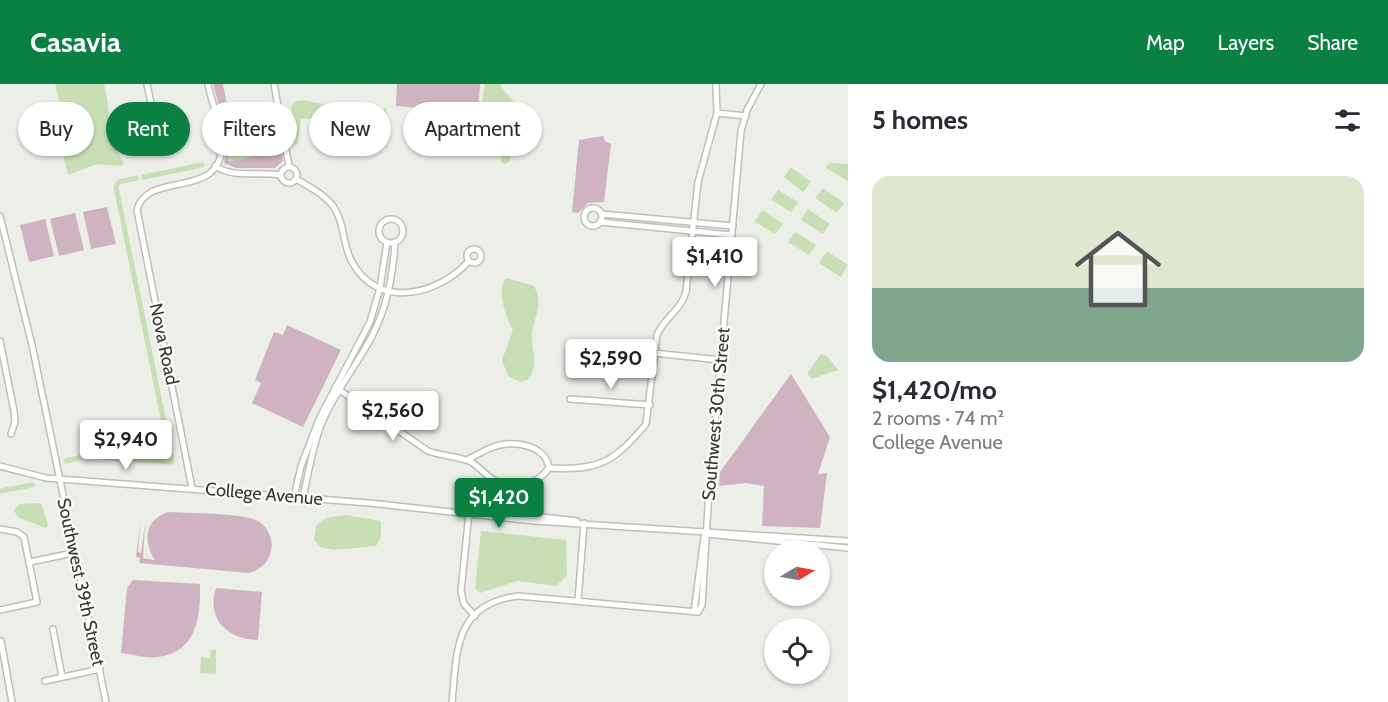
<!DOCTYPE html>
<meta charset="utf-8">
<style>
:root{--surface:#fff;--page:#f2f2f3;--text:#2b2b33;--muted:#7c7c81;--accent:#0b8043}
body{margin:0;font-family:Cabin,sans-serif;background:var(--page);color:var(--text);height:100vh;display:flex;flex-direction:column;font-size:22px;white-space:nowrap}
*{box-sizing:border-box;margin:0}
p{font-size:20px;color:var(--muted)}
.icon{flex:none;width:33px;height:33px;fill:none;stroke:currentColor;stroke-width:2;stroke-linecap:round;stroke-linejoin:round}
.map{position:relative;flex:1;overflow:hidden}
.drawer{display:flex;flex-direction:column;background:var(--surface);width:540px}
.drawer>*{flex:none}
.banner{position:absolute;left:18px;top:18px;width:570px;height:54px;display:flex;gap:12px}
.needle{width:39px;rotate:80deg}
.buttons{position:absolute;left:764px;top:456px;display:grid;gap:12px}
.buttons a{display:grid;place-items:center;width:66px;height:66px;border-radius:50%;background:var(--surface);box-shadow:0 2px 4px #0004;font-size:30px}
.price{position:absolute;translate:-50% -51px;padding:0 14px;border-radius:6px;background:#fff;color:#222;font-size:20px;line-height:39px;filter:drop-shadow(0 2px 3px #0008)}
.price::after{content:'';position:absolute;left:50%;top:36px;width:18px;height:14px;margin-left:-9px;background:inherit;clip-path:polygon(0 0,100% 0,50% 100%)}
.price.on{background:var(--accent);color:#fff}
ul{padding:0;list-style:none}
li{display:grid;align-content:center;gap:12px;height:318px;padding:0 24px}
li span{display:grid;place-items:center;height:186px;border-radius:18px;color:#555}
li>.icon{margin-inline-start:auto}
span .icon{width:108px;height:108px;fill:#fffc;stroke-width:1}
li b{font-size:26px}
h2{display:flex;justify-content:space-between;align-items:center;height:72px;padding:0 24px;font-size:26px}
.pill{padding:0 21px;border-radius:27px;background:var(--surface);box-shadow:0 2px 4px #0004;font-size:21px;line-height:54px}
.pill.on{background:var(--accent);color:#fff}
header{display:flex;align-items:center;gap:36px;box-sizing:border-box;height:84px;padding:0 30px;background:var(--accent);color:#fff}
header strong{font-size:28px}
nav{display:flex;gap:33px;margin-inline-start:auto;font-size:21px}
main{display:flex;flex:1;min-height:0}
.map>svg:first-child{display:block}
.green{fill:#d0b3c1}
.water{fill:#c8dfb5}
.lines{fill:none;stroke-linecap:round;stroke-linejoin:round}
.canal{stroke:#c8dfb5;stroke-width:5}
.minor-casing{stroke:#bcc0b9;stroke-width:8}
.minor{stroke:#fff;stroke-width:5}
.labels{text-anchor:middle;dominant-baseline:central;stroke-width:4.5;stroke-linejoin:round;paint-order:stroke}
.street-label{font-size:18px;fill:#353633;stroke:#f8fcf5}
</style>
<header>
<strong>Casavia</strong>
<nav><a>Map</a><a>Layers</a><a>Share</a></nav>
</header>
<main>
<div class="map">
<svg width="848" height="618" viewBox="0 0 848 618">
<rect width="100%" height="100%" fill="#ebefe8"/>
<g class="green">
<polygon points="213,0 223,0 234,57 241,56 242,61 280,54 283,77 275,84 236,84 224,79 228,55"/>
<polygon points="397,0 480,0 478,29 396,22"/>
<polygon points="603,52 605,57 611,60 604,118 588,119 578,129 572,128 579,56"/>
<polygon points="107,123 116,160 91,165 83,128"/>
<polygon points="75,129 84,166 59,172 50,135"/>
<polygon points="45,135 54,172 29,178 20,141"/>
<polygon points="287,241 341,266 303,343 252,319 261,299 255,296 274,248 283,251"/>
<polygon points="791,290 830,353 818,390 827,389 820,444 762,442 764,402 746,399 719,402 720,388"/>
<path d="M168,428C187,429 240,429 256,436C267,441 274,455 271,467C269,479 259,486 249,489L139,479L140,474L136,473L140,438L138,468L141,469L145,439L143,474L155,476C143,458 144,436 168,428Z"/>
<path d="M133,496L200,500C201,532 197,568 158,573C147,575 132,570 121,569L127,504Z"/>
<path d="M216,504L262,508L258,556C228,555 206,536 216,504Z"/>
</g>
<g class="water">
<path d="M55,0H104C111,25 107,58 124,78L122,82L97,80L68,91L60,60L61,25Z"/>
<path d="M485,0H500C504,9 513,14 517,23C526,39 514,61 509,78L505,80L501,79L500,62L469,45L451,44L431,35L433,31L479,35Z"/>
<polygon points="303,16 370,29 386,24 387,30 359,39 329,33 301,35 298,60 291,63 294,54 291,22 296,17"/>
<polygon points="350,52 364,53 368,64 363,69 345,68 343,58"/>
<polygon points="829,79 848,80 848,97 826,84"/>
<polygon points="791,83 811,98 803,108 784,93"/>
<polygon points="823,104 844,119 837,129 815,114"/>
<polygon points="778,106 798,118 791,128 771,116"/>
<polygon points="808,125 830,140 823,150 801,136"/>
<polygon points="762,126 783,140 775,150 755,138"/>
<polygon points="795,148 816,161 809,171 788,158"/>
<polygon points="827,167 848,181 841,193 819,179"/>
<path d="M507,194L534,202C546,224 530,236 532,256C533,272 539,282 527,296L520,298L508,292L502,276L513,246C506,235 495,204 507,194Z"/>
<polygon points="821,270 827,272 838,286 811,295 807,290"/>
<polygon points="41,419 48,441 46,444 19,434 14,427 19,420"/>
<polygon points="345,431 381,437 381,453 376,462 333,466 320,463 314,455 316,442 326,434"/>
<polygon points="481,447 566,456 567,491 556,502 517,497 480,509 475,504"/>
<polygon points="211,566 216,566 216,590 200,589 201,573 210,574"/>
</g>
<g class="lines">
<g class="canal">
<polyline points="230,75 281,63"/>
<polyline points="144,93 202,81"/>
<polyline points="66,377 86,372 172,378 116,103 119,98 136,94"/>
<polyline points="0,407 32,401"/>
</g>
<g class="minor-casing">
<g id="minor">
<polyline points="147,0 157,49"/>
<polyline points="274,0 289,82"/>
<polyline points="717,29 746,32"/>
<path d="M215,82C235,95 258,87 280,91"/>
<circle cx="289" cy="91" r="8"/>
<path d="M296,95C308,102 324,110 333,122C345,139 342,160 352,178C378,226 438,211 468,178"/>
<circle cx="593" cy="133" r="9"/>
<polyline points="602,130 733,142"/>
<polyline points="0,132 32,261 106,618"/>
<circle cx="391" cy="147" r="12"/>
<polyline points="600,138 732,151"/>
<circle cx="474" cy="172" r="7"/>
<polyline points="0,257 14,327 15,338 11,350"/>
<polyline points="654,269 720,276"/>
<path d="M335,303L428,367C441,372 457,372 469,377C478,381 483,389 491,394C509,407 537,402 549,384C546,361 512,355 493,363C484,366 476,372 466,376"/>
<polyline points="570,315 650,321"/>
<polyline points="0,382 46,394 369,419 534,437 848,457"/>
<path d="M549,384C599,387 614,378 646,340L657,251C664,234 681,226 686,208L698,98L717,29L716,0"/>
<polyline points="520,401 519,422 527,430"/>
<path d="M192,404L137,126C147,85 223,118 222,59C222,39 211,19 208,0"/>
<polyline points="294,413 301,382 320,333 370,238 380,204 387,158"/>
<path d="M303,413C309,387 313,359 324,334C336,308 352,287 366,263C385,232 393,195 395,158"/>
<polyline points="470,428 500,428 577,437"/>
<polyline points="500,428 505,421 506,400"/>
<polyline points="469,429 461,507 464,520 475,532"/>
<polyline points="0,445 17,448 24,453 37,518 0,526"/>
<polyline points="707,450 848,464"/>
<polyline points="30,478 68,470 75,471"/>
<polyline points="578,517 584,439"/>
<polyline points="694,528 704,453"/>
<polyline points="53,545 62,593"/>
<polyline points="1,557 12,618"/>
<polyline points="45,597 100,585"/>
<path d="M452,618C457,567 454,520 518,512L698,528L702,521L709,406L741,47L747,26L761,0"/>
</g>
</g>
<use href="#minor" class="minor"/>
</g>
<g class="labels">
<g class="street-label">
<text transform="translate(164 260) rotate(78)">Nova Road</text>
<text transform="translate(716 330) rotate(-85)">Southwest 30th Street</text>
<text transform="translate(264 410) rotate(5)">College Avenue</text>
<text transform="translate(81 498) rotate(78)">Southwest 39th Street</text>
</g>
</g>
</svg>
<div class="buttons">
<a><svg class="needle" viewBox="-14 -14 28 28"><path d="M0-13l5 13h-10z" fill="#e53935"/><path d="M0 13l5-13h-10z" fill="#7c7c81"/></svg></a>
<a><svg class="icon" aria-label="locate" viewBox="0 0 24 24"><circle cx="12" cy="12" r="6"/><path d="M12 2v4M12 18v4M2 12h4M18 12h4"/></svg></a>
</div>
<b class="price" style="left:715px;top:204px">$1,410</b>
<b class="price" style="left:611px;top:306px">$2,590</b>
<b class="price" style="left:393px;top:358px">$2,560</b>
<b class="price" style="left:126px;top:387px">$2,940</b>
<b class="price on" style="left:499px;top:445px">$1,420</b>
<div class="banner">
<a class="pill">Buy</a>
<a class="pill on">Rent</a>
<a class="pill">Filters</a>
<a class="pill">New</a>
<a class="pill">Apartment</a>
</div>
</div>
<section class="drawer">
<h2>5 homes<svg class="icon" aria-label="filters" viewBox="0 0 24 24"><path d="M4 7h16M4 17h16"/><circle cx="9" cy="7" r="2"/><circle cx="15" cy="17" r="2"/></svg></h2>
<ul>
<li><span style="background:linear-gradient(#dfe7d0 60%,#7fa58c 0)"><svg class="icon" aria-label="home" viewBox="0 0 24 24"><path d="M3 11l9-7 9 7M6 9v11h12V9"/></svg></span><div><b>$1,420/mo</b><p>2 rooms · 74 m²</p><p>College Avenue</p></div></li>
</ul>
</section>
</main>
